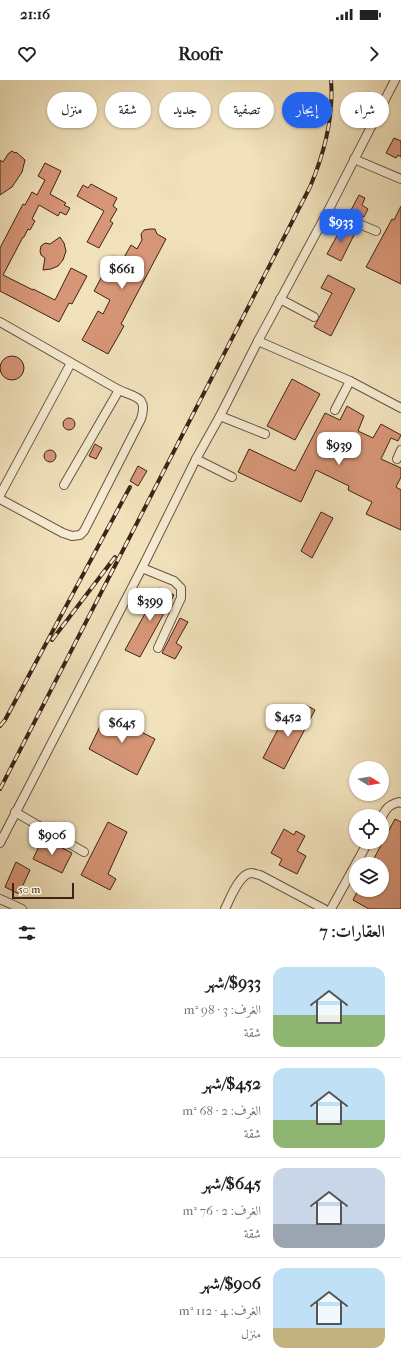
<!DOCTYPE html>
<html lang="ar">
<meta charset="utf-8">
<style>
:root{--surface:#fff;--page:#f6f6f6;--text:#202124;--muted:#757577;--line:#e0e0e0;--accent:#2563eb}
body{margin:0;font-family:"IM FELL French Canon",Amiri,serif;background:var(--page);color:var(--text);direction:rtl;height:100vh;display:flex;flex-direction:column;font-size:15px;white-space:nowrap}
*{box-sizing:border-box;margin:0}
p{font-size:13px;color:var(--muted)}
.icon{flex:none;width:22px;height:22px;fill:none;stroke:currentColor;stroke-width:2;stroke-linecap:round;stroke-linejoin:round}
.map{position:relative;height:829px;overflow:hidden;direction:ltr}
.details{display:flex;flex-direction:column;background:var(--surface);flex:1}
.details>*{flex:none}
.guide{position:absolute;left:12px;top:12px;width:377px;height:36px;direction:rtl;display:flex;gap:8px}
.needle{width:26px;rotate:101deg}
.controls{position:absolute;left:349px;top:681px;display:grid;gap:8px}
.controls a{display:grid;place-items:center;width:40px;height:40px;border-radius:50%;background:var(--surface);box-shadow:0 1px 3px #0004;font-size:20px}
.scale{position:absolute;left:12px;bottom:10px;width:62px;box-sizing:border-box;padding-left:4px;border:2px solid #3e2316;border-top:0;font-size:11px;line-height:14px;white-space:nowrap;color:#3e2316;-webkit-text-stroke:3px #f6ecd3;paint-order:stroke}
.price{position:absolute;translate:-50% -34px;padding:0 9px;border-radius:8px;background:#fff;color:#222;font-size:13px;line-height:26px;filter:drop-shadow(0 1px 2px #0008)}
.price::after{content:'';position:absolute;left:50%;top:24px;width:12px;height:9px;margin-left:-6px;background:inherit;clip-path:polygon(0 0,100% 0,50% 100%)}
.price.active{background:var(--accent);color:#fff}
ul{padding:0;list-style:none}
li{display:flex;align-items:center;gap:12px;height:100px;padding:0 16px}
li+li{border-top:1px solid var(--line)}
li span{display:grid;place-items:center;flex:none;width:112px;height:80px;border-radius:12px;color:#555}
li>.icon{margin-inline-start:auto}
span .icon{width:48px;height:48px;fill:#fffc;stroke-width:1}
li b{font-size:17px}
h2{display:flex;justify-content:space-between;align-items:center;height:48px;padding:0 16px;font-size:17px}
.chip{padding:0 14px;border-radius:18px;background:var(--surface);box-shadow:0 1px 3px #0004;font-size:14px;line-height:36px}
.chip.active{background:var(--accent);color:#fff}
.status{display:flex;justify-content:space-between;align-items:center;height:28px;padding:0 20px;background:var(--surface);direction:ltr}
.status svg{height:11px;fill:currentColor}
header{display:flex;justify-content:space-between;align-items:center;height:52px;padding:0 16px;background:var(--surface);font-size:18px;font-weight:700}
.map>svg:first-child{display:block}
.building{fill:#d89678;stroke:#3e2316}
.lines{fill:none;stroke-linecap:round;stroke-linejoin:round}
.minor-casing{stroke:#6b5340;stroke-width:10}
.minor{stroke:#f6ecd3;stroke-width:8}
.rail-casing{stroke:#3e2316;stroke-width:4}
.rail{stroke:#f6ecd3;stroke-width:2.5;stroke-dasharray:8;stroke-linecap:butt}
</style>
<div class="status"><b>21:16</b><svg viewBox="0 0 49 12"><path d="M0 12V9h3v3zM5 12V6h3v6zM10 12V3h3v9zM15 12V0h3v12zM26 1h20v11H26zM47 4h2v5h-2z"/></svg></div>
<header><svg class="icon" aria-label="forward" viewBox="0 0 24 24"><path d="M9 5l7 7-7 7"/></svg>Roofr<svg class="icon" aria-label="heart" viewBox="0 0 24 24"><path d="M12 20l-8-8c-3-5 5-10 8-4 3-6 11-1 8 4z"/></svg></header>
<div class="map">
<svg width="401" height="829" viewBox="0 0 401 829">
<rect width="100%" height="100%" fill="#f1e2bc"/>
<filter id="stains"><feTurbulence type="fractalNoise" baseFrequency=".005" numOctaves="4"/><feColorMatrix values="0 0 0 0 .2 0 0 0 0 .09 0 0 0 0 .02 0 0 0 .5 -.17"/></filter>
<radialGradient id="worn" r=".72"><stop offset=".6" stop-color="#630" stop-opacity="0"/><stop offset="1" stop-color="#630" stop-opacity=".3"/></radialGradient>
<g class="building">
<polygon points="394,58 401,61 401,77 398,75 396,78 386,73"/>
<polygon points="12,71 15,73 16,72 25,80 22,92 12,107 0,115 0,80 3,82 8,74"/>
<polygon points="45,83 61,91 50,114 66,123 64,125 70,128 66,135 60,132 58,136 39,125 32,139 35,141 30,150 28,149 24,157 23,157 3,195 33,210 33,209 55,220 71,188 87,196 72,224 69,223 59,242 0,211 0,168 23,124 25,125 32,112 37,115 45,100 38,96"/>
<polygon points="91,104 117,118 113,126 117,129 110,141 113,143 99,168 87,162 104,131 77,116 83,105 88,108"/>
<polygon points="359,115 365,118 362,125 368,129 364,137 351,130"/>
<polygon points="401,126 401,204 366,187 392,139 394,140"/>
<polygon points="343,145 355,153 341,181 327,174"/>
<polygon points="150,149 155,149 157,154 166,159 121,244 124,246 108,274 82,260 98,231 103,234 110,220 94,211 113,176 122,181 131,165 137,169 142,160 141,154 144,150"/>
<polygon points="60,157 64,163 66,171 63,180 58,186 51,189 43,190 45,178 41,175 40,171 41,166 45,163 50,164"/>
<polygon points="328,195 355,209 331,256 314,247 332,213 321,208"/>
<circle cx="12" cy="288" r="12"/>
<polygon points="292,299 320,314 295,360 267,346"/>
<polygon points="347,326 364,336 358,351 373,358 381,344 401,355 398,361 391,358 381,379 401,388 401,397 396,407 401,410 401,450 366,434 372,422 348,410 349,406 316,390 301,422 238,392 249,369 295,391 325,333 340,340"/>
<circle cx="69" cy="344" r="6"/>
<polygon points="95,364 102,368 96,379 89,376"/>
<circle cx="50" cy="376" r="6"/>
<polygon points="138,386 147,391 138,406 130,401"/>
<polygon points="321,432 333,438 312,478 301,471"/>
<polygon points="159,508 174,515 140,577 125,570"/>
<polygon points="180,538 188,542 176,563 182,567 175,579 162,573"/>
<polygon points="306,625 315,630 284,689 263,678 287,632 299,638"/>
<polygon points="106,634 155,659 137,695 89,669"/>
<polygon points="395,739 401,742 401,829 369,829 353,820 358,810 382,810 382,784 371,784"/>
<polygon points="108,742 127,752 108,794 116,799 110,810 81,795"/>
<polygon points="284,749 294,755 296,751 305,756 297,771 306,776 297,794 279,785 282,779 271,773"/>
<polygon points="43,758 72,773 62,793 33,779"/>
<polygon points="16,782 30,790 19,814 5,807"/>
</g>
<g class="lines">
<g class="minor-casing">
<g id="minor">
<polyline points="354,79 401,99"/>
<polyline points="328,131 376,151"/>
<polyline points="280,219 314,237"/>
<path d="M0,242L119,310C137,318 148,317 141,339L84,451L80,455L72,456L63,453L0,419"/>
<polyline points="258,261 350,301 401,328"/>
<polyline points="335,330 350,301"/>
<polyline points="220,336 265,354"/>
<polyline points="196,379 232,397"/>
<polyline points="397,379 401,370"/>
<polyline points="64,405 119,310"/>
<polyline points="0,415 71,283"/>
<polyline points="142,488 174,501 181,508 181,518 158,568"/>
<polyline points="15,732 84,772"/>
<path d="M382,737C386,728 389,725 399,722L401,723"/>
<polyline points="0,763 142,488 196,379 220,336 258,261 328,131 395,0"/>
<polyline points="0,819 22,829"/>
<path d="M225,829C230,819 239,794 251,793C254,793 258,795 260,795L324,829"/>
<polyline points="331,829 368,762"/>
</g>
</g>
<use href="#minor" class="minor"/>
<g class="rail-casing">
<g id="rail">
<polyline points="52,560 115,477"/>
<polyline points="0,646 5,640 130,407"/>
<path d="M0,709L310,107C324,74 334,37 331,0"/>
</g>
</g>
<use href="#rail" class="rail"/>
</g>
<rect width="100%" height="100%" filter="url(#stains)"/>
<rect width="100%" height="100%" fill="url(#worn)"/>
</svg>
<div class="controls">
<a><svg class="needle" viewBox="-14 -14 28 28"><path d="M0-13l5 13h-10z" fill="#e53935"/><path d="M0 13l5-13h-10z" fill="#757577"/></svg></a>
<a><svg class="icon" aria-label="locate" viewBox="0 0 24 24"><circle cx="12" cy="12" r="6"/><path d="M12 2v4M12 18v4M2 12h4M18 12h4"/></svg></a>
<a><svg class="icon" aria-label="layers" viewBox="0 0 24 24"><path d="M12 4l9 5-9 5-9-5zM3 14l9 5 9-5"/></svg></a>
</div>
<div class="scale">50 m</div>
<b class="price active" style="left:341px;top:163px">$933</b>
<b class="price" style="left:122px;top:210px">$661</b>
<b class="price" style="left:339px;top:386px">$939</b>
<b class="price" style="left:150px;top:542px">$399</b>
<b class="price" style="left:288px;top:658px">$452</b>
<b class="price" style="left:122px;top:664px">$645</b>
<b class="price" style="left:52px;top:776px">$906</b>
<div class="guide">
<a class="chip">شراء</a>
<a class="chip active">إيجار</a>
<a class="chip">تصفية</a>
<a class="chip">جديد</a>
<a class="chip">شقة</a>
<a class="chip">منزل</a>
</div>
</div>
<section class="details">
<h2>العقارات: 7<svg class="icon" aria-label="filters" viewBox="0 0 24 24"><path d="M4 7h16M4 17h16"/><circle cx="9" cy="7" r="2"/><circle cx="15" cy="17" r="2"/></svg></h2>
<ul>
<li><span style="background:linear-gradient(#bfe0f5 60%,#8fb573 0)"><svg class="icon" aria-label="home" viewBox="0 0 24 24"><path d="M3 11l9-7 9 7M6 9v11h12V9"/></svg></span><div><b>$933/شهر</b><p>الغرف: 3 · 98 m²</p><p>شقة</p></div></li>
<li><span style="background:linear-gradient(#bfe0f5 65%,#8fb573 0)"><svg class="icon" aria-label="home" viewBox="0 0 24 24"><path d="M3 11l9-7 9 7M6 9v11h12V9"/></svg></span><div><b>$452/شهر</b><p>الغرف: 2 · 68 m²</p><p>شقة</p></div></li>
<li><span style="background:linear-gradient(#c9d6e8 70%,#9aa5b1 0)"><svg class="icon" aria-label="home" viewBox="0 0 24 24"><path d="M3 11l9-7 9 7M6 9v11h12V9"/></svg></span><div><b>$645/شهر</b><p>الغرف: 2 · 76 m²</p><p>شقة</p></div></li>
<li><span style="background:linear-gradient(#bfe0f5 75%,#c2b280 0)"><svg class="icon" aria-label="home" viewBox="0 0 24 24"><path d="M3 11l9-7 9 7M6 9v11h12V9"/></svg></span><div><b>$906/شهر</b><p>الغرف: 4 · 112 m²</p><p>منزل</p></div></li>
</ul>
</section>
